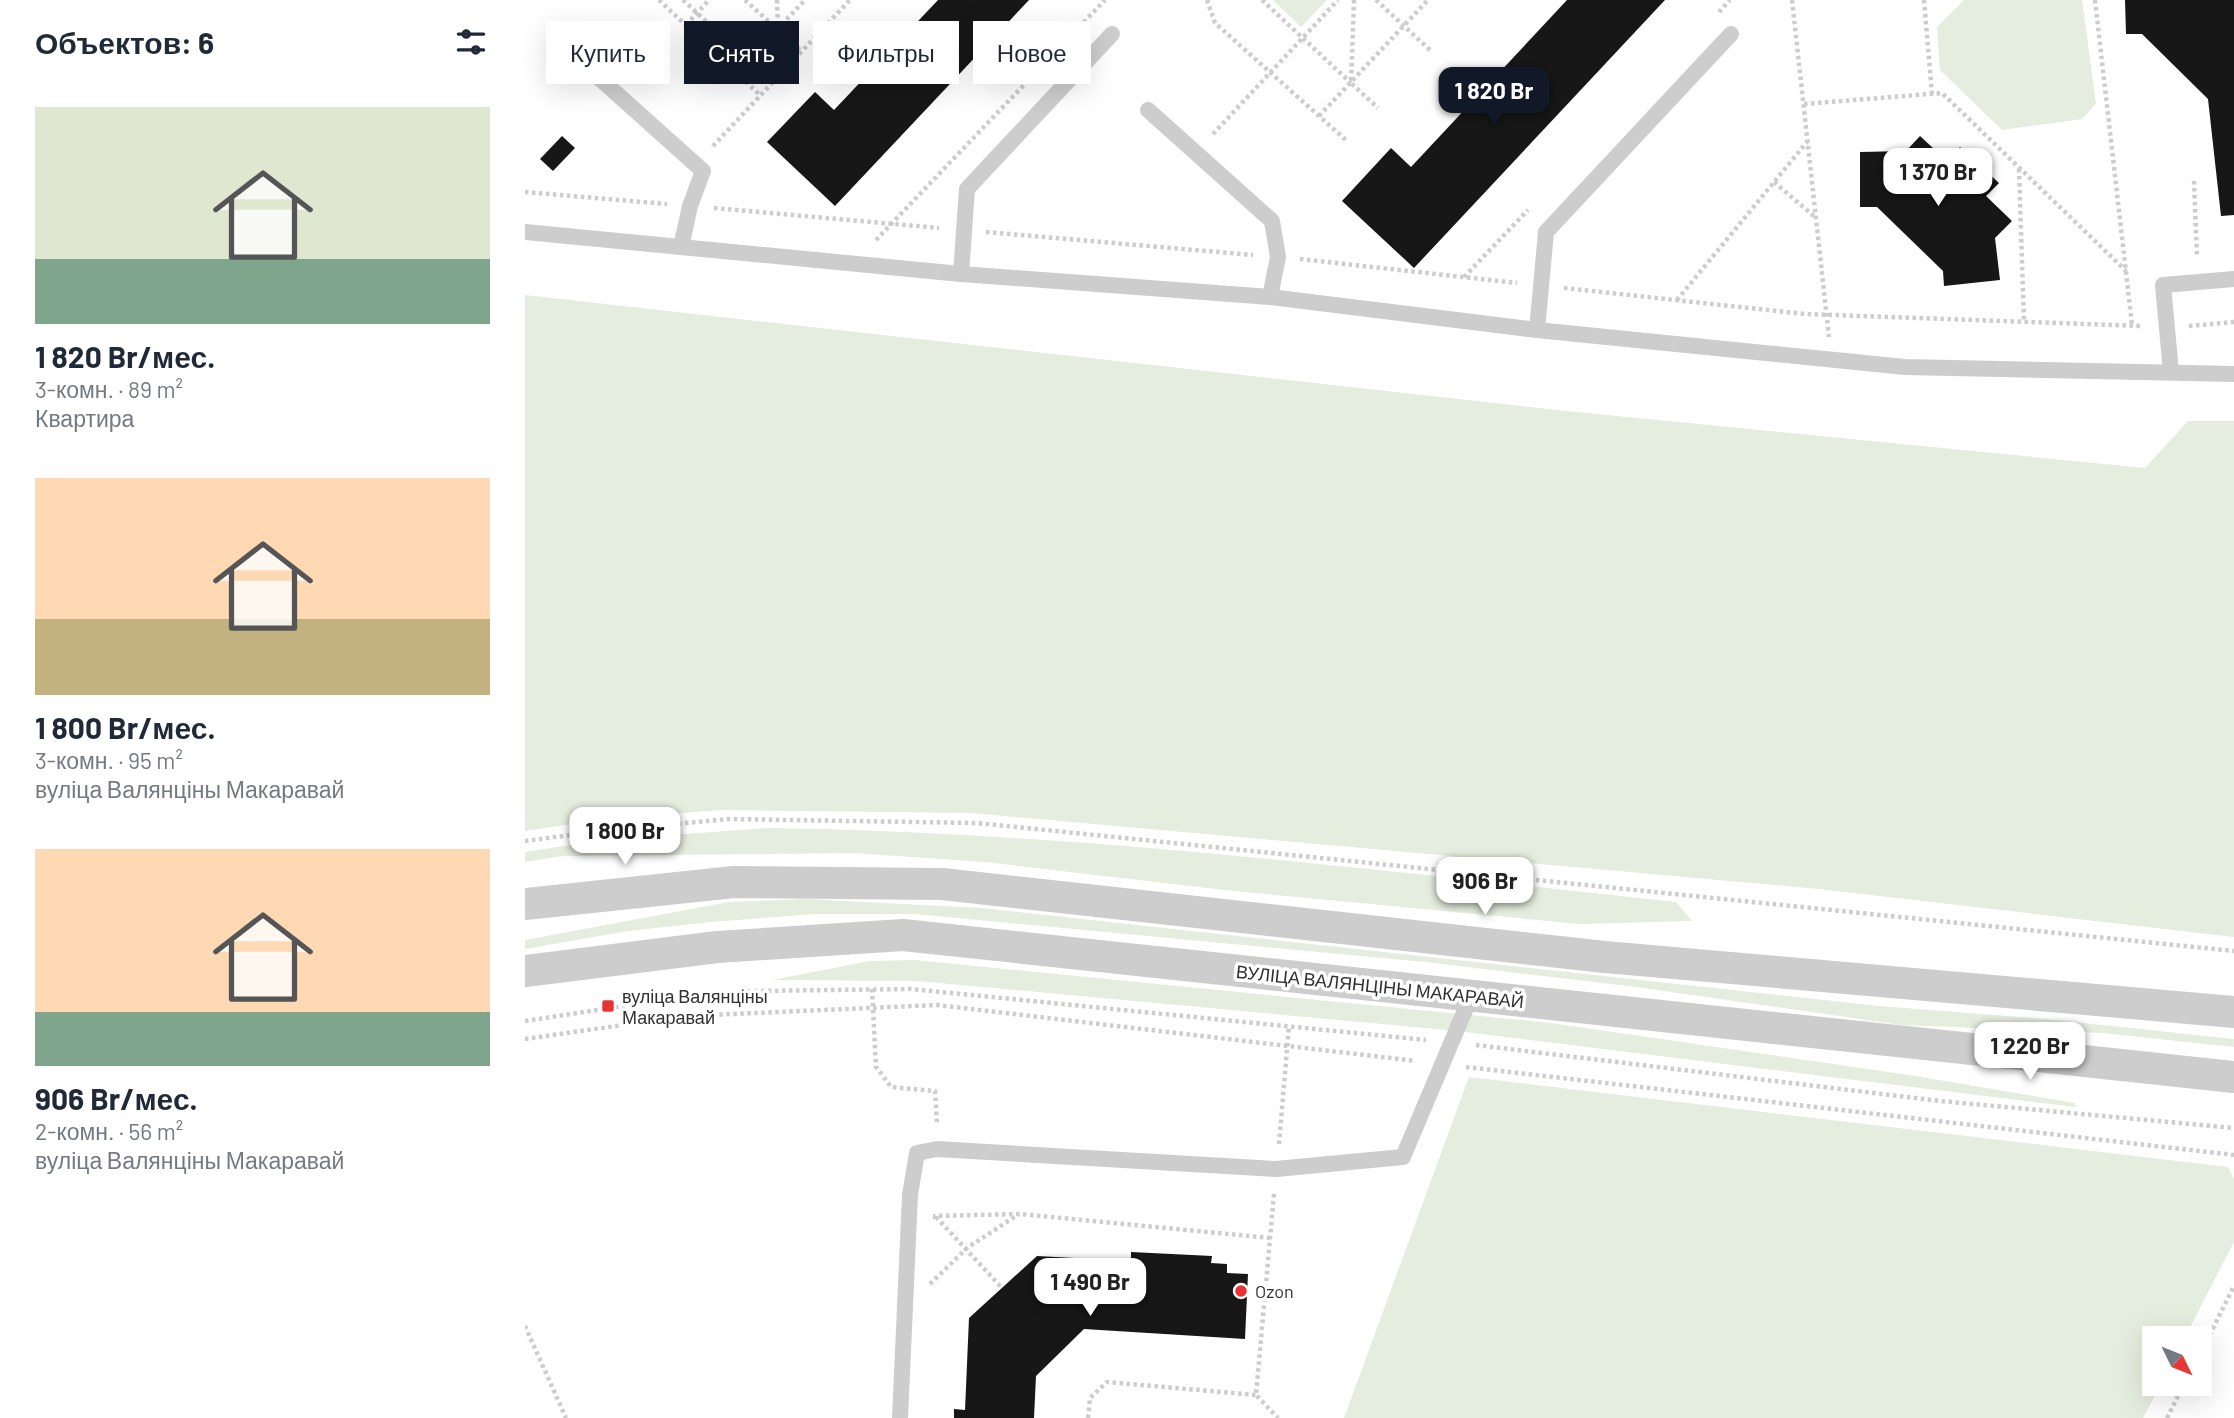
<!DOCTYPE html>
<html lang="ru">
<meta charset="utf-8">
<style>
:root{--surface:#fff;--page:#f2f2f3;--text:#1f2937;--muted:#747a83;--accent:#111827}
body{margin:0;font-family:Barlow,sans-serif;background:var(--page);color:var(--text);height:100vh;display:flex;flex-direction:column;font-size:26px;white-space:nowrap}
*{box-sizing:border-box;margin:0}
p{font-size:23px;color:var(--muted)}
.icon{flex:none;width:38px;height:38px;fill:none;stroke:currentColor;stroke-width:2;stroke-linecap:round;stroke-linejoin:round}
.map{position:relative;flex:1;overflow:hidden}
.drawer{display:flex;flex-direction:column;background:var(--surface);width:525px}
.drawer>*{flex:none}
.hud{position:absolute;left:21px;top:21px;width:665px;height:63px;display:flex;gap:14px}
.needle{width:46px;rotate:133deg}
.fabs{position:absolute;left:1617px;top:1326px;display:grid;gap:14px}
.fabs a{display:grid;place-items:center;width:70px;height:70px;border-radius:0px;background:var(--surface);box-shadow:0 7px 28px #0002;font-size:35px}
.price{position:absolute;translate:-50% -60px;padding:0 16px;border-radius:14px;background:#fff;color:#222;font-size:23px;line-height:46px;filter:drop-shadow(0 2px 4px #0008)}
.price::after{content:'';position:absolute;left:50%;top:42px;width:21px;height:16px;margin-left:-10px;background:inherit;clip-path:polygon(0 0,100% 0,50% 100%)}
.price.active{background:var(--accent);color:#fff}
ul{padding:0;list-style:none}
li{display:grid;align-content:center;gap:14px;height:371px;padding:0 35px}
li span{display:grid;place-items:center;height:217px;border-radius:0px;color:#555}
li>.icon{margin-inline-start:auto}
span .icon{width:126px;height:126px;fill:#fffc;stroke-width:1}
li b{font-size:30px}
h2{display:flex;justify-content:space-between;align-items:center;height:84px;padding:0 35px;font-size:30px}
.pill{padding:0 24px;border-radius:0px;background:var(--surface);box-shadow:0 7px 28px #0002;font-size:24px;line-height:63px}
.pill.active{background:var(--accent);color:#fff}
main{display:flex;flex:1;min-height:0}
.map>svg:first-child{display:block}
.green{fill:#e5edde}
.building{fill:#171717}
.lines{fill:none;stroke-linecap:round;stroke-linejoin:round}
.path{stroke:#cdcdcd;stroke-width:4.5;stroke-dasharray:3.5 3.5;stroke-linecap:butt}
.lane{stroke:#cdcdcd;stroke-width:16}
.street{stroke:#cdcdcd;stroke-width:32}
.poi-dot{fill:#e83332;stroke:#fff;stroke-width:2.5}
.labels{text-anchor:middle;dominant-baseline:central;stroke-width:7;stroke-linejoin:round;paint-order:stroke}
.street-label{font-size:18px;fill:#303030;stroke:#fff}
.poi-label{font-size:18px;fill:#303030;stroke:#fff;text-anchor:start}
</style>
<main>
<section class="drawer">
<h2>Объектов: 6<svg class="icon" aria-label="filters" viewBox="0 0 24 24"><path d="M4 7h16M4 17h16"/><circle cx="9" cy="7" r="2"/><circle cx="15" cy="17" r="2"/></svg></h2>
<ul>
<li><span style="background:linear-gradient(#dfe7d0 70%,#7fa58c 0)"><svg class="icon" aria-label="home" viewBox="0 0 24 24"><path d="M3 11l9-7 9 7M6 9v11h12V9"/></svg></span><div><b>1 820 Br/мес.</b><p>3-комн. · 89 m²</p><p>Квартира</p></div></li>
<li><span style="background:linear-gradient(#ffd9b3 65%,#c2b280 0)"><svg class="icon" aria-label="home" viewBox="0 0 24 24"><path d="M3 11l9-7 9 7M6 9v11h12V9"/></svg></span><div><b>1 800 Br/мес.</b><p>3-комн. · 95 m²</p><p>вуліца Валянціны Макаравай</p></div></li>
<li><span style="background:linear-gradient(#ffd9b3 75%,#7fa58c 0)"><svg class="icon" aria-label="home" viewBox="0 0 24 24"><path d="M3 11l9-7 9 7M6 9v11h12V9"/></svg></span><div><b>906 Br/мес.</b><p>2-комн. · 56 m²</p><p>вуліца Валянціны Макаравай</p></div></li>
</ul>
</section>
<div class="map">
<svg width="1709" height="1418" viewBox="0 0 1709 1418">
<rect width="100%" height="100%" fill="#fff"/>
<g class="green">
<polygon points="748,0 802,0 776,27"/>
<polygon points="1439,0 1557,0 1571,104 1557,119 1477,130 1415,70 1412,27"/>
<polygon points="0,295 1041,411 1620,468 1663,421 1709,421 1709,937 1294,889 446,813 196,810 73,820 0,831"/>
<path d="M243,828C547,832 849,870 1151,902L1167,921L1055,924L699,890L460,862L329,853L38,856L0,862V852L78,840Z"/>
<polygon points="281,899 457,908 1354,1006 1521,1019 1709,1039 1709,1047 1577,1033 1377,1025 1111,987 900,962 389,914 289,914 186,922 103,931 0,949 0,940 204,902"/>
<polygon points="390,960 1026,1023 1384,1075 1550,1103 1550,1107 932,1031 393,981 247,980 345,961"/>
<polygon points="944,1077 1703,1167 1709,1179 1709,1242 1659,1339 1629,1339 1629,1384 1636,1384 1618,1418 819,1418"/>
</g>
<g class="building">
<polygon points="413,0 504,0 310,206 242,142 290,92 309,110"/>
<polygon points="1042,0 1140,0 889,268 817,201 866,148 886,167"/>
<polygon points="1600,0 1709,0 1709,215 1696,216 1683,99 1617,34 1601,34"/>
<polygon points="37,136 50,148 28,171 15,159"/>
<polygon points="1395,136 1422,161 1435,147 1474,183 1461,196 1487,221 1470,238 1475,280 1419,286 1418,271 1352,207 1335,207 1335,152 1381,151"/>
<polygon points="606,1252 687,1256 686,1263 702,1264 702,1273 723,1274 720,1339 559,1329 511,1376 509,1418 429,1418 429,1409 440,1410 444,1318 512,1256 606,1261"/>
</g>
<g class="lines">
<g class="path">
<polyline points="134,0 236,96"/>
<polyline points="158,0 248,83"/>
<polyline points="220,0 252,29"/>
<polyline points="252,0 253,29 277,52"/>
<polyline points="682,0 690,23 822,141"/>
<polyline points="737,0 826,83"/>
<polyline points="829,0 826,83 853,108"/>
<polyline points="851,0 906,51"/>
<polyline points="1267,0 1304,337"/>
<polyline points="1399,0 1407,94"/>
<polyline points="1570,0 1607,325"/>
<polyline points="1194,12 1205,0"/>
<polyline points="161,25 184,0"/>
<polyline points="223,60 280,0"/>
<polyline points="1279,104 1417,93 1601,271"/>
<polyline points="794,116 903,0"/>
<polyline points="688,134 813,0"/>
<polyline points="188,146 325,0"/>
<polyline points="1494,169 1499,322"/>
<polyline points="1669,181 1672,257"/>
<polyline points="1249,182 1290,217"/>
<polyline points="0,192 142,204"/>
<polyline points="189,208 414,228"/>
<polyline points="461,232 728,255"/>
<polyline points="351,240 580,0"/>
<polyline points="775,259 992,283"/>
<polyline points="939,277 1003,210"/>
<polyline points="1039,288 1280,314 1617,326"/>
<polyline points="1152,300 1282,142"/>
<polyline points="1664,326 1709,322"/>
<polyline points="0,841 76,831 203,819 452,823 1709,951"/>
<polyline points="347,989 351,1067 366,1087 410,1091 412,1124"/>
<polyline points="0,1021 132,1001 226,991 386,989 901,1040"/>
<polyline points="0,1039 161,1016 412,1005 891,1061"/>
<polyline points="951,1045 1415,1101 1709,1128"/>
<polyline points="941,1067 1709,1155"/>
<polyline points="754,1144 764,1026"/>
<polyline points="749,1194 731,1395 753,1418"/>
<polyline points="411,1217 477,1288"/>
<polyline points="410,1219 410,1216 495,1214 745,1238"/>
<polyline points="405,1284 442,1248 494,1214"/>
<polyline points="0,1326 41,1418"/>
<polyline points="1675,1354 1709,1286"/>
<polyline points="563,1418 565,1398 582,1382 731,1395"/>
<polyline points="1642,1418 1659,1384"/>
</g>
<g class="lane">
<polyline points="63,68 178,171 165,206 156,247"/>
<polyline points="623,110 747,221 753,257 745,297"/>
<polyline points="0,232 436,274 745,297 1012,330 1380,367 1709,374"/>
<polyline points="436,274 442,189 587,34"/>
<polyline points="1012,330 1021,232 1206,34"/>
<polyline points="1646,372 1638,285 1709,279"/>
<polyline points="375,1418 385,1195 392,1153 412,1149 751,1169 878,1157 946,996"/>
</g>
<g class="street">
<polyline points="0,904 209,882 417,884 1080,957 1709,1012"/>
<polyline points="0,971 192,947 378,935 1709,1077"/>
</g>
</g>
<g class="poi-dot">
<rect x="76" y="999" width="14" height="14" rx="3.5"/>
<circle cx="716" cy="1291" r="7"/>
</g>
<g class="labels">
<g class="street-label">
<text transform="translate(855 986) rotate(6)">ВУЛІЦА ВАЛЯНЦІНЫ МАКАРАВАЙ</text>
</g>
<g class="poi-label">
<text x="97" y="996">вуліца Валянціны<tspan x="97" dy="21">Макаравай</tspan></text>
<text x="730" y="1291">Ozon</text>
</g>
</g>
</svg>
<div class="fabs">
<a><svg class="needle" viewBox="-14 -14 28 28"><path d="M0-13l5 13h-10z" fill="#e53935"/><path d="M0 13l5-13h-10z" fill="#747a83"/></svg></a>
</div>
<b class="price active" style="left:969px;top:127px">1 820 Br</b>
<b class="price" style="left:1413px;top:208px">1 370 Br</b>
<b class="price" style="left:100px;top:867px">1 800 Br</b>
<b class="price" style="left:960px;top:917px">906 Br</b>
<b class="price" style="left:1505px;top:1082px">1 220 Br</b>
<b class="price" style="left:565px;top:1318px">1 490 Br</b>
<div class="hud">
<a class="pill">Купить</a>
<a class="pill active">Снять</a>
<a class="pill">Фильтры</a>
<a class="pill">Новое</a>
</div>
</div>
</main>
